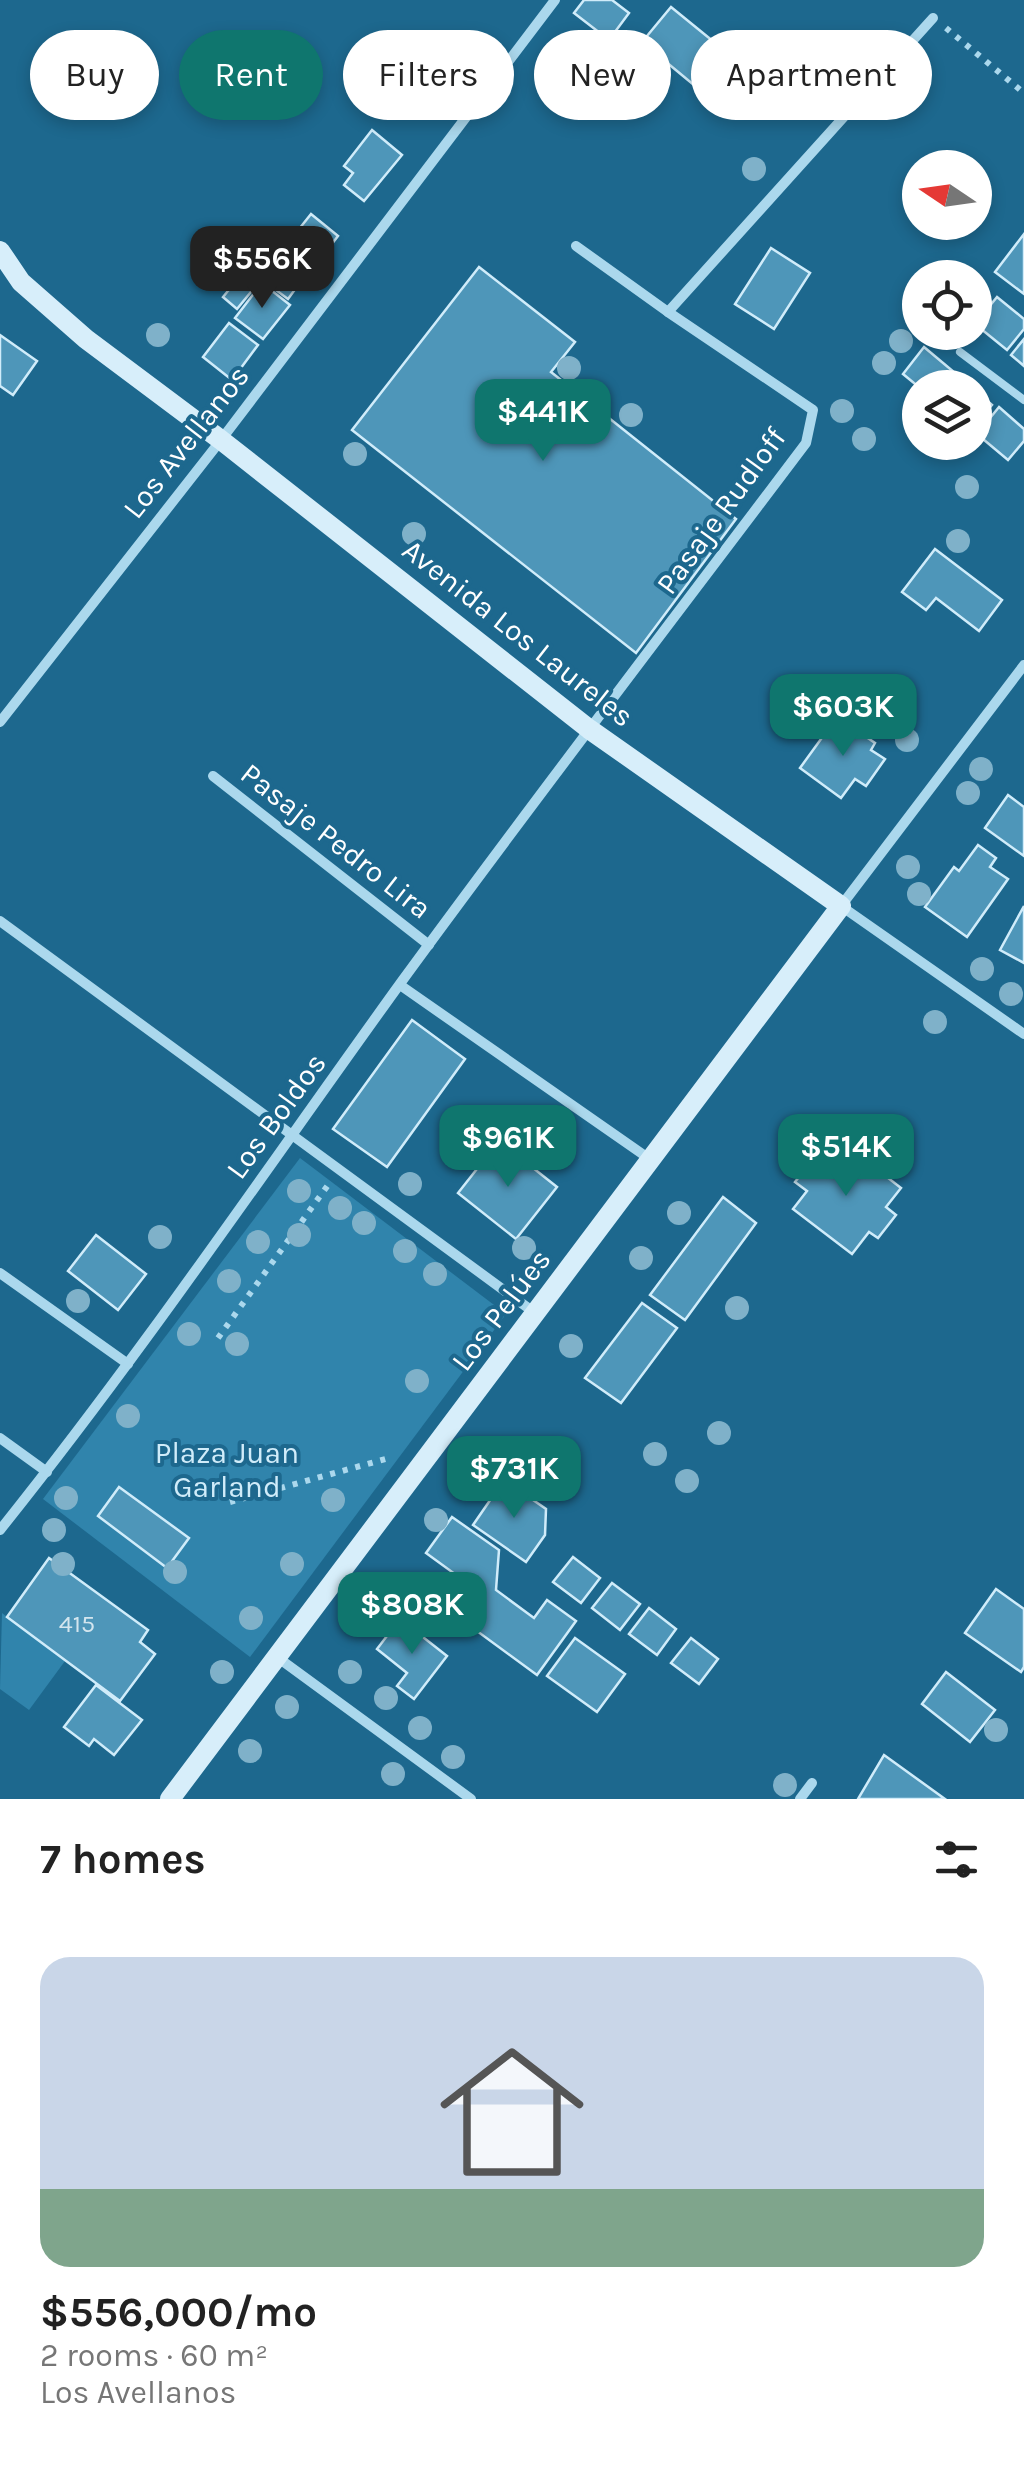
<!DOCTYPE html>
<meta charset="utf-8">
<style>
:root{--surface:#fff;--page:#f6f6f6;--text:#222;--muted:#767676;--accent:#0f766e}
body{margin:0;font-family:Karla,sans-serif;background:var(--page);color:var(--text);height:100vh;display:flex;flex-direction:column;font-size:38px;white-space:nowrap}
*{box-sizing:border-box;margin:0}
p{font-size:32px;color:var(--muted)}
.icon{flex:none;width:55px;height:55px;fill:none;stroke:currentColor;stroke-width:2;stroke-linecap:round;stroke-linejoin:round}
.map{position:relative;height:1799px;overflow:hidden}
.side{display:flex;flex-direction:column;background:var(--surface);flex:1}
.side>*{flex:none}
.guide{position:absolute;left:30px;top:30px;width:965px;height:90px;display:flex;gap:20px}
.needle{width:65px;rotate:283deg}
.fabs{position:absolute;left:902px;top:150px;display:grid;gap:20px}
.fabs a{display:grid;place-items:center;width:90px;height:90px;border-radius:50%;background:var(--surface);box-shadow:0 5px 15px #0003;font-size:50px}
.price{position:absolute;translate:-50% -85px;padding:0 22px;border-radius:20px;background:var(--accent);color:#fff;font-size:32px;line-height:65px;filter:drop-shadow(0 2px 5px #0008)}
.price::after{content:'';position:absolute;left:50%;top:60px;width:30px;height:22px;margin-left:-15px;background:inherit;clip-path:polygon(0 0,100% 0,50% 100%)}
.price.selected{background:#222;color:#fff}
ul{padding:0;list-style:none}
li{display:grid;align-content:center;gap:20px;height:530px;padding:0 40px}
li span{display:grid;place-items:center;height:310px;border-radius:30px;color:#555}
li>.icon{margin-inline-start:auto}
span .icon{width:180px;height:180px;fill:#fffc;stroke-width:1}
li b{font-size:42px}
h2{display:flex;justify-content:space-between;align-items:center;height:120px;padding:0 40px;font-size:42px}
.tag{padding:0 35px;border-radius:45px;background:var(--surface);box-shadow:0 5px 15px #0003;font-size:35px;line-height:90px}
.tag.selected{background:var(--accent);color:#fff}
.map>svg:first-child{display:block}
.green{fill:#3084ac}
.building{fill:#4e96b9;stroke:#d0ecfa;stroke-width:2.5}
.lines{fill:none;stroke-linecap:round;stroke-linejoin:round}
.path{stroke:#abd8ed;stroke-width:6;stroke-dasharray:5 8;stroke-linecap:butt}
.lane{stroke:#abd8ed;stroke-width:8}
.street{stroke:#abd8ed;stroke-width:10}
.secondary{stroke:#d7eefa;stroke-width:20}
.tree{fill:#7fb1c9}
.labels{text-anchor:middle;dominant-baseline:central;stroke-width:8;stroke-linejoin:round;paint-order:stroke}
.number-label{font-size:25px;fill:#d3e5ee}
.street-label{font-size:30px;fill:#fff;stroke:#1d688e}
.park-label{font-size:30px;fill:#d0ecfa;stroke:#1d688e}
</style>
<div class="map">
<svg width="1024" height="1799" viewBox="0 0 1024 1799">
<rect width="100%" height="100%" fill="#1d688e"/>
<g class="green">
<polygon points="300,1158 506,1314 250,1657 43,1499"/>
<polygon points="2,1613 65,1661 29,1710 0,1689"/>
</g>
<g class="building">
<polygon points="584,0 612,0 629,13 609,40 574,13"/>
<polygon points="671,7 741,64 712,100 642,42"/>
<polygon points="372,130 402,155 364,201 344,185 353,173 344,166"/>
<polygon points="311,214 338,236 312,270 284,248"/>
<polygon points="1024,234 1024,294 995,272"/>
<polygon points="771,248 810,273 774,329 735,304"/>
<polygon points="279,252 307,273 288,299 260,278"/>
<polygon points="479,267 575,342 551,372 736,519 636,653 352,430"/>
<polygon points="245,270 259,282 237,309 223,297"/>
<polygon points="262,283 290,305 263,339 235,318"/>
<polygon points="997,297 1024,319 1024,329 1007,350 975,324"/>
<polygon points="229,323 258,345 232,380 203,357"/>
<polygon points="0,335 37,361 13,395 0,386"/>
<polygon points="1024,339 1024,366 1011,355"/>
<polygon points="924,347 955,373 944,388 920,388 903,374"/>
<polygon points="975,390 992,405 975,426"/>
<polygon points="999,407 1024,429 1024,441 1008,460 977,434"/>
<polygon points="935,549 1002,600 979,631 936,598 926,610 902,592"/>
<polygon points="837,717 875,743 871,750 885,759 866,786 855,779 841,798 800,768"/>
<polygon points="1008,795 1024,807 1024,856 985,828"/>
<polygon points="978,845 996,858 990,867 1008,879 967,937 925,907 954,867 959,871"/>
<polygon points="1024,906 1024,963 1000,950"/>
<polygon points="412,1020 465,1059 387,1167 333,1129"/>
<polygon points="499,1141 557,1187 516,1239 458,1193"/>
<polygon points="847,1146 901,1188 886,1207 896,1215 878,1238 869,1232 852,1254 793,1209 807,1191 795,1182 817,1154 833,1166"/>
<polygon points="723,1197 756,1223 685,1320 650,1295"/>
<polygon points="96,1235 146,1274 118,1310 68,1271"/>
<polygon points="642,1303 677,1328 621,1403 585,1378"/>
<polygon points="504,1480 546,1509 545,1535 526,1562 473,1525"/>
<polygon points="119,1487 189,1538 167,1568 98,1516"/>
<polygon points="452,1517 499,1550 496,1590 534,1618 547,1600 576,1621 537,1675 466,1623 470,1585 426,1553"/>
<polygon points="573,1557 600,1578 581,1603 553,1582"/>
<polygon points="49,1558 148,1630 140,1642 155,1654 120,1701 7,1617"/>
<polygon points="612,1583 640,1604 620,1630 592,1608"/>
<polygon points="996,1589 1024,1609 1024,1667 1021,1672 965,1633"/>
<polygon points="649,1608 676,1629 657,1655 629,1634"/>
<polygon points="400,1619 447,1656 414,1699 397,1686 407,1673 377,1649"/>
<polygon points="575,1638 625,1674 597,1712 547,1676"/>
<polygon points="691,1638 718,1659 699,1684 671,1663"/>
<polygon points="946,1672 995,1710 970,1742 922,1704"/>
<polygon points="96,1685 142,1720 114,1755 94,1739 89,1746 64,1727"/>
<polygon points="884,1755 945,1799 858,1799"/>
</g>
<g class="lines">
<g class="path">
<polyline points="946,28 1024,93"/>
<polyline points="218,1338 328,1185"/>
<polyline points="230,1502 389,1458"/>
</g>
<polyline class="lane" points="960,352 1024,400"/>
<g class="street">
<polyline points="668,312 933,18"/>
<polyline points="1024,665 841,906 1024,1034"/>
<polyline points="0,722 221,440 555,0"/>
<polyline points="213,776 429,945"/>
<polyline points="0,921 535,1313"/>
<polyline points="400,985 651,1160"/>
<polyline points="0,1273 128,1364"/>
<polyline points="0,1438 47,1472"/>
<path d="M0,1530C142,1353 269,1165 402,981C534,800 671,622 806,443L813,410L668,312L576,246"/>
<polyline points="277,1657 471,1799"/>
<polyline points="800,1799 812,1783"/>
</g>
<polyline class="secondary" points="0,251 21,282 86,339 221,440 589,729 841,906 170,1799"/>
</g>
<g class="tree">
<circle cx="820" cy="93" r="12"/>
<circle cx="754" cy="169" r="12"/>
<circle cx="158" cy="335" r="12"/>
<circle cx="901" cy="341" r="12"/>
<circle cx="884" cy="363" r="12"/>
<circle cx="569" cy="368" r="12"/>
<circle cx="842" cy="411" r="12"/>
<circle cx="631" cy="415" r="12"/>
<circle cx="864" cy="439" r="12"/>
<circle cx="355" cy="454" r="12"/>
<circle cx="967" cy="487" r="12"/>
<circle cx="414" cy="534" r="12"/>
<circle cx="958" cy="541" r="12"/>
<circle cx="907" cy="740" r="12"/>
<circle cx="981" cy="769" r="12"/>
<circle cx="968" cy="793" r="12"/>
<circle cx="908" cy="867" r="12"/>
<circle cx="919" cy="894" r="12"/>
<circle cx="982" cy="969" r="12"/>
<circle cx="1011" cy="994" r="12"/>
<circle cx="935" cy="1022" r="12"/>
<circle cx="410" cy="1184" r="12"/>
<circle cx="299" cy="1191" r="12"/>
<circle cx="340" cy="1208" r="12"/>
<circle cx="679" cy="1213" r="12"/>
<circle cx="364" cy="1223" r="12"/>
<circle cx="299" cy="1235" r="12"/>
<circle cx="160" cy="1237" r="12"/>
<circle cx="258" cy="1242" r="12"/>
<circle cx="524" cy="1248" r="12"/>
<circle cx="405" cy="1251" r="12"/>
<circle cx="641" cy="1258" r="12"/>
<circle cx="435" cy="1274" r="12"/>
<circle cx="229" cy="1281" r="12"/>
<circle cx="78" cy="1301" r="12"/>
<circle cx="737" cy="1308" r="12"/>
<circle cx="189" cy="1334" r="12"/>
<circle cx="237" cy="1344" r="12"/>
<circle cx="571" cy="1346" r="12"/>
<circle cx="417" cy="1381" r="12"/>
<circle cx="128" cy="1416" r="12"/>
<circle cx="719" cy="1433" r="12"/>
<circle cx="655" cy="1454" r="12"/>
<circle cx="687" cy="1481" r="12"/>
<circle cx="66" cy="1498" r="12"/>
<circle cx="333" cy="1500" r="12"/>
<circle cx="436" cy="1520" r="12"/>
<circle cx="54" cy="1530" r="12"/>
<circle cx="63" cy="1564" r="12"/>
<circle cx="292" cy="1564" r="12"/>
<circle cx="175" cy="1572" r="12"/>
<circle cx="388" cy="1605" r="12"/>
<circle cx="251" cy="1618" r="12"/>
<circle cx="222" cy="1672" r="12"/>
<circle cx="350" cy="1672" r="12"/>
<circle cx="386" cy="1698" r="12"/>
<circle cx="287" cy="1707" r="12"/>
<circle cx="420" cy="1728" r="12"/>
<circle cx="996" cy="1730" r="12"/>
<circle cx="250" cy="1751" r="12"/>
<circle cx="453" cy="1757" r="12"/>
<circle cx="393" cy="1774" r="12"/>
<circle cx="785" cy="1785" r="12"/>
</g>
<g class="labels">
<g class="number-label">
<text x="77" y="1623">415</text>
</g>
<g class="street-label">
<text transform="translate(186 442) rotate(-52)">Los Avellanos</text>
<text transform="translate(721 511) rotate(-54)">Pasaje Rudloff</text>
<text transform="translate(518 633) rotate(38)">Avenida Los Laureles</text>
<text transform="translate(336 841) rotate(38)">Pasaje Pedro Lira</text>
<text transform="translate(276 1116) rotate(-54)">Los Boldos</text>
<text transform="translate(501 1310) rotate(-53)">Los Pelúes</text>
</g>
<g class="park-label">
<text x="227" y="1453">Plaza Juan<tspan x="227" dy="34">Garland</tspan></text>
</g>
</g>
</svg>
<div class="fabs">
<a><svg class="needle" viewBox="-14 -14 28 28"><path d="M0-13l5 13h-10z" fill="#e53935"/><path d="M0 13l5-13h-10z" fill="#767676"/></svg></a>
<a><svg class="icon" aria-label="locate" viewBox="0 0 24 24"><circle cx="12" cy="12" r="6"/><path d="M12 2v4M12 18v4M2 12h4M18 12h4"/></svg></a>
<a><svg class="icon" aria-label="layers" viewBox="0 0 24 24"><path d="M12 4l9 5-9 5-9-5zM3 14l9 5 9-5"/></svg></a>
</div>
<b class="price selected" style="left:262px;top:311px">$556K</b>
<b class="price" style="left:543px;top:464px">$441K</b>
<b class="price" style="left:843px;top:759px">$603K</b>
<b class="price" style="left:508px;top:1190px">$961K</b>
<b class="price" style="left:846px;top:1199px">$514K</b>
<b class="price" style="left:514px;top:1521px">$731K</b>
<b class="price" style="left:412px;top:1657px">$808K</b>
<div class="guide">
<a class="tag">Buy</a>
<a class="tag selected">Rent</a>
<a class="tag">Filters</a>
<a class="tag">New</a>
<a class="tag">Apartment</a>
</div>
</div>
<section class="side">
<h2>7 homes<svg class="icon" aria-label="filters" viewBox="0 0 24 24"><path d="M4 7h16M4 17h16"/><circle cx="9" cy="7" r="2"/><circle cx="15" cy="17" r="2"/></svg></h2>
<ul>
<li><span style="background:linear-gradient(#c9d6e8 75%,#7fa58c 0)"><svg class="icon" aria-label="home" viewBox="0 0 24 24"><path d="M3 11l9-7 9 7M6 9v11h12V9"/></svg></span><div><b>$556,000/mo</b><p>2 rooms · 60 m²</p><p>Los Avellanos</p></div></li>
</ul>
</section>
